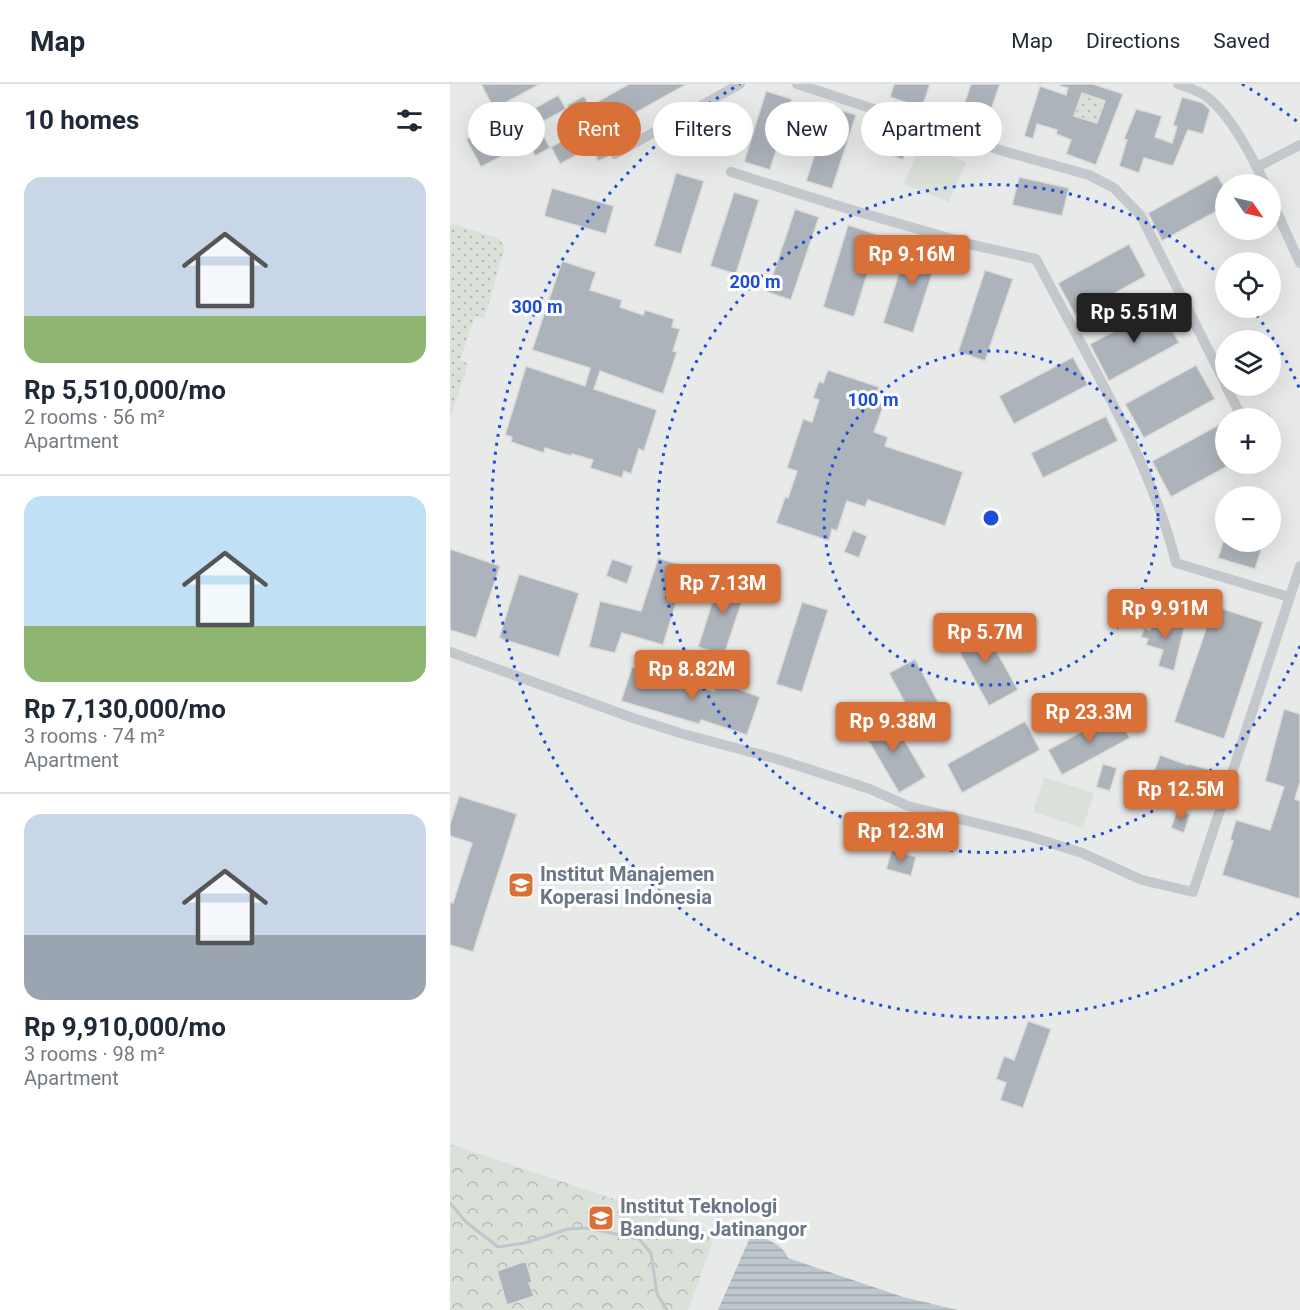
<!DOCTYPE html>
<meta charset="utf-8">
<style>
:root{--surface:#fff;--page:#f2f2f3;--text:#1f2937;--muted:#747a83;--line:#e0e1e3;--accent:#d97038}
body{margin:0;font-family:Roboto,sans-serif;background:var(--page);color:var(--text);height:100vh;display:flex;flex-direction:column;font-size:22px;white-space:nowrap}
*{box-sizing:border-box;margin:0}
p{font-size:20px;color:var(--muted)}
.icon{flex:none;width:33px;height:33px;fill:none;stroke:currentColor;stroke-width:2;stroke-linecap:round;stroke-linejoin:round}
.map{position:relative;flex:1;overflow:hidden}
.details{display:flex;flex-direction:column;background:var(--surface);width:450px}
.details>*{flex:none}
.banner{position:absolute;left:18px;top:18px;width:570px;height:54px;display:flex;gap:12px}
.needle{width:39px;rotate:124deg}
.tools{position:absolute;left:765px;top:90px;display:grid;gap:12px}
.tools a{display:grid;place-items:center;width:66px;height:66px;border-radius:50%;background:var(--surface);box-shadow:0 6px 24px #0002;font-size:30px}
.price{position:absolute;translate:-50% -51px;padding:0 14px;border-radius:6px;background:var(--accent);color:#fff;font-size:20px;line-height:39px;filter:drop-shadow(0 2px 3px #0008)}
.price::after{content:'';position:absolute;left:50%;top:36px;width:18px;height:14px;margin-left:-9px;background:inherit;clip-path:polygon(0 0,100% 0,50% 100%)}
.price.current{background:#222;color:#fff}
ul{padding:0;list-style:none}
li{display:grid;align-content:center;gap:12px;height:318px;padding:0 24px}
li+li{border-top:2px solid var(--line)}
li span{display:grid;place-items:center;height:186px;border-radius:18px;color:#555}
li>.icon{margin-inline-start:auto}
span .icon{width:108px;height:108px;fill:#fffc;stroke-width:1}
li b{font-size:26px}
h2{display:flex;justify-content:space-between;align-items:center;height:72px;padding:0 24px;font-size:26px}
.pill{padding:0 21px;border-radius:27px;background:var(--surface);box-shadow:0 6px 24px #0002;font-size:21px;line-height:54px}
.pill.current{background:var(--accent);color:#fff}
header{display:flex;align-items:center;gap:36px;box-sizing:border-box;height:84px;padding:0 30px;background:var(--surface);border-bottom:2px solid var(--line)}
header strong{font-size:28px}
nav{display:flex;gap:33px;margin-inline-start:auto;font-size:21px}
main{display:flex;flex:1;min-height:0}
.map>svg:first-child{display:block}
.built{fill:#e8e9e9;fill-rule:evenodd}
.grass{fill:url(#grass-dots)}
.forest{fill:url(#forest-crowns)}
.pitch{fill:#dbe0d9}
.water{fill:url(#water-rules)}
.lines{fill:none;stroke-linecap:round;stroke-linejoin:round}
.stream{stroke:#bec7cc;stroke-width:3}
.building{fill:#adb3ba;stroke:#dcdcda;stroke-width:1.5;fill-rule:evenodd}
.street{stroke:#c4c7cb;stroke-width:10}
.ring{fill:none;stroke:#1d4ed8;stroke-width:3;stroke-dasharray:3 6}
.labels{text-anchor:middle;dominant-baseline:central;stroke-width:6;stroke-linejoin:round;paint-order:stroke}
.poi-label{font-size:20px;font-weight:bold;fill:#6b7787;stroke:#fff;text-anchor:start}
.centre{fill:#1d4ed8;stroke:#fff;stroke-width:3}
.ring-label{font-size:18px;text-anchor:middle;font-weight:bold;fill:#1d4ed8;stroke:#fff;stroke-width:6;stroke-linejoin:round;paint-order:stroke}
</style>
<header>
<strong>Map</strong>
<nav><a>Map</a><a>Directions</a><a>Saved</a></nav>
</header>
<main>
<section class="details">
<h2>10 homes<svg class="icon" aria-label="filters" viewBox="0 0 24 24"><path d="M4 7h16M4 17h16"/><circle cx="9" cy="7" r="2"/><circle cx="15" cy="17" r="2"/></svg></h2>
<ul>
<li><span style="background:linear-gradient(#c9d6e8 75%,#8fb573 0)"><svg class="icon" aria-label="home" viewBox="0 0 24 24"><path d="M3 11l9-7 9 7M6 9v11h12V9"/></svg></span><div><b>Rp 5,510,000/mo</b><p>2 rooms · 56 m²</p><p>Apartment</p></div></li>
<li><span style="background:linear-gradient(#bfe0f5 70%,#8fb573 0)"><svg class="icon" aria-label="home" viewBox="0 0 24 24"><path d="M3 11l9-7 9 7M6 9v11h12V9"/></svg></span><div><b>Rp 7,130,000/mo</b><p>3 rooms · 74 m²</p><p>Apartment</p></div></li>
<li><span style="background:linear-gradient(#c9d6e8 65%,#9aa5b1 0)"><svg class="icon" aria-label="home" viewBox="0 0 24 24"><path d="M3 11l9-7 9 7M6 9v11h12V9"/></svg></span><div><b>Rp 9,910,000/mo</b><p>3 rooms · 98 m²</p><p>Apartment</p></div></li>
</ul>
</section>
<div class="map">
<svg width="850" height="1226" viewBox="0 0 850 1226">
<defs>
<pattern id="grass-dots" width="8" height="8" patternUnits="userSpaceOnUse" patternTransform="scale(1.5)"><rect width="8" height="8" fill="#dbe0d9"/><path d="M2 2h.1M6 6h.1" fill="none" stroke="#b6bab6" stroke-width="1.8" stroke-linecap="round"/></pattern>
<pattern id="forest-crowns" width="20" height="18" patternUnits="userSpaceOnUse" patternTransform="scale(1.5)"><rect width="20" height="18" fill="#dbe0d9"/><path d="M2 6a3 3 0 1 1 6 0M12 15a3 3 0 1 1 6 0" fill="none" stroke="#b6bab6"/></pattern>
<pattern id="water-rules" width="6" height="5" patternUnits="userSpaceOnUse" patternTransform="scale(1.5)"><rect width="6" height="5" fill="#bec7cc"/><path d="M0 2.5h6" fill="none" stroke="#9ea6ab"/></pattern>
</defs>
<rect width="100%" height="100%" fill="#fafaf8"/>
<path class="built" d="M0,0H850V1226H0ZM776,100H820V146H776ZM776,178H820V224H776ZM776,256H820V302H776ZM776,334H820V380H776ZM776,412H820V458H776Z"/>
<g class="grass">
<polygon points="632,9 655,17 647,39 624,32"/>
<polygon points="0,139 49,155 55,163 34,235 25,232 10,276 18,280 0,334"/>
</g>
<polygon class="forest" points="0,1060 266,1149 238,1226 0,1226"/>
<g class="pitch">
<polygon points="471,59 516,78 499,118 454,100"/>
<polygon points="594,693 644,709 633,744 583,728"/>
</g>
<path class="water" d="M302,1149C315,1155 333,1160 338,1174L453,1213L508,1226H268Z"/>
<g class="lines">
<polyline class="stream" points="0,1119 16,1138 48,1163 75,1159 118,1145 138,1144 189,1155 201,1169 207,1210 217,1226"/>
</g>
<g class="building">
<polygon points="31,0 90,0 44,25"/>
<polygon points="179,0 237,0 167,39 163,32 150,35 145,42 158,73 148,77 141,63 110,80 101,63 131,46 117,21 134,12 140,22"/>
<polygon points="444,0 480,0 472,24 440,13"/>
<polygon points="521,0 550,0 536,40 510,32"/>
<path d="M611,0H643L673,10L646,81L616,70L621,56L606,50L607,46L587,40L583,55L574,52L590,2L616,11L618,4L610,2ZM632,9L655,17L647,39L624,32Z"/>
<polygon points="316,7 342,15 320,86 294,78"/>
<polygon points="108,11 116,25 92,38 85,24"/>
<polygon points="732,13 753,19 760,26 753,50 738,46 723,82 694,74 689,89 669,82 677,56 674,55 686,25 712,32 705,53 722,59 727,43 723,41"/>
<polygon points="380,23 406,31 382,105 356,97"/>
<polygon points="51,36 60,54 87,39 100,64 85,72 78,58 31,83 16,55"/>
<polygon points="449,48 462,53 453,76 441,71"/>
<polygon points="226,89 254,97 231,170 204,162"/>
<polygon points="767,91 776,106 776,122 712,157 698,129"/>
<polygon points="569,93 619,104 612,132 562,121"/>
<polygon points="102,104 164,122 156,150 94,132"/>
<polygon points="284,108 309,116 286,190 260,182"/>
<polygon points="345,125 369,133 341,216 317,208"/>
<polygon points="398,141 429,151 404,233 373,223"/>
<polygon points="460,155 490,165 463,249 433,239"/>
<polygon points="679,160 696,192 625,231 608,199"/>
<polygon points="112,177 146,188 140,206 172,216 170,223 193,231 195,226 224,235 222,243 230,245 223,267 227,268 213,310 150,287 144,305 207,326 194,367 189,365 181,390 174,387 172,394 140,384 143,376 122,370 121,372 95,364 94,369 61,358 62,353 55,351 76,282 135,302 140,284 82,266"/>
<polygon points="535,186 563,195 535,277 508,268"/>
<polygon points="710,223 729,259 659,297 640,260"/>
<polygon points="623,273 638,301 564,340 549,312"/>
<polygon points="746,281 765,315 694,354 675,320"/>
<polygon points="378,286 429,303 424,317 434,320 424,348 438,353 435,362 513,388 495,442 418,416 415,423 397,417 387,447 382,445 379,457 326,439 335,413 338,414 347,387 337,384 353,335 362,338 369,316 363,314 369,297 373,299"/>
<polygon points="656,332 668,357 593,394 581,369"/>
<polygon points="776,337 776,383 721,413 702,377"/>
<polygon points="403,446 417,452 409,474 394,468"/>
<polygon points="773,458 814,458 805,485 768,474"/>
<polygon points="0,465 50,482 26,554 0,546"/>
<polygon points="208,474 237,483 213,561 172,549 165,569 139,563 150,517 191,527"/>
<polygon points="162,475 183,482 177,500 156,492"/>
<polygon points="69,490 129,509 109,573 49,554"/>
<polygon points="271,491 298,499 274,571 248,563"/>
<polygon points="352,518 378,526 352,608 326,600"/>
<polygon points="764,522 813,538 774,655 724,638"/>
<polygon points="704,532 735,540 724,587 708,582 713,566 696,561 698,555 691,553 694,544 700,546"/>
<polygon points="530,538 568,606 539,622 502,554"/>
<polygon points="465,575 501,642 475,656 439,589"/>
<polygon points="182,583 264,607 267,597 310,613 297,651 251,636 249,640 171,617"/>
<polygon points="834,625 850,630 850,698 845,715 850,717 850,815 772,791 783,757 780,756 786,736 820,746 834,703 815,697"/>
<polygon points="438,628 476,693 449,709 411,644"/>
<polygon points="666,629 680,654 612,691 598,666"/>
<polygon points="575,637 590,666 512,709 497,680"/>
<polygon points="710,671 738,681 739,680 761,686 754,710 732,703 732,701 703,690"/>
<polygon points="653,680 667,684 660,707 646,703"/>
<polygon points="9,712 67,730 23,868 0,861 0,818 3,819 22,759 0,752 0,740"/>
<polygon points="727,726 740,730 734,749 721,744"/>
<polygon points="442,766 466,773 461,792 436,785"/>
<polygon points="578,937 601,945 573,1024 550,1016 556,999 546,995 554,972 564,976"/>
<polygon points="76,1177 82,1198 79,1199 84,1212 57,1221 47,1187"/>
</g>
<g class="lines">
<g class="street">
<polyline points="347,0 553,67 639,91 664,104 691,132 776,301"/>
<path d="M728,0C737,3 747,6 754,11C778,26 803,74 815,100"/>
<polyline points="155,40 165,70 290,0"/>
<polyline points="807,83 850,61"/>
<path d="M281,88L395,124L523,161L586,175C635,270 701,376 726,479L839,513"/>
<polyline points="820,113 850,179"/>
<polyline points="776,302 788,326 799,334"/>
<polyline points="801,334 809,331 816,334"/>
<polyline points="0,568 183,634 233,650 327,675 420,705 458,722 582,753 632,769 692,796 743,808 850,482"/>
</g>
</g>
<g class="ring">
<circle cx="541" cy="434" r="167"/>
<path d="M850 562A334 334 0 1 1 775 196M801 224A334 334 0 0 1 850 306"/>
<path d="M849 829A501 501 0 1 1 290 0M792 0A501 501 0 0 1 849 39"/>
</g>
<defs>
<g id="university-square" transform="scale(1.35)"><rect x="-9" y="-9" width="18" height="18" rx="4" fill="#d97038" stroke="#fff"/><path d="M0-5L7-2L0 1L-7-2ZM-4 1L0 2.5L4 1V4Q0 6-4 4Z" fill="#fff"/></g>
</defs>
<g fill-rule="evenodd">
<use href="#university-square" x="71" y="801"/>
<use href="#university-square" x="151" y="1134"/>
</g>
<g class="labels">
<g class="poi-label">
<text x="90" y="790">Institut Manajemen<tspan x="90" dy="23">Koperasi Indonesia</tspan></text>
<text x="170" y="1122">Institut Teknologi<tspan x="170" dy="23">Bandung, Jatinangor</tspan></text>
</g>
</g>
<circle cx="541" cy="434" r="9" class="centre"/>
<g class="ring-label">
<text x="305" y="204">200 m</text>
<text x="87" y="229">300 m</text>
<text x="423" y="322">100 m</text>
</g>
</svg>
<div class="tools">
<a><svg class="needle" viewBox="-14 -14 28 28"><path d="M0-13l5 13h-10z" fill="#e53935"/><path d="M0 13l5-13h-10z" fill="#747a83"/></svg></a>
<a><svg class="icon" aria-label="locate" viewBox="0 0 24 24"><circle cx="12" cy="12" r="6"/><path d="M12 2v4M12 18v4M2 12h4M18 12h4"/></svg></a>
<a><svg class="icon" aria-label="layers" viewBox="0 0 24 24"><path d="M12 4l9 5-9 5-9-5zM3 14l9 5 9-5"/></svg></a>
<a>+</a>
<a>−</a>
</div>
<b class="price" style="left:462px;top:202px">Rp 9.16M</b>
<b class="price current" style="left:684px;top:260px">Rp 5.51M</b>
<b class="price" style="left:273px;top:531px">Rp 7.13M</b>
<b class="price" style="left:715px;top:556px">Rp 9.91M</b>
<b class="price" style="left:535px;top:580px">Rp 5.7M</b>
<b class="price" style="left:242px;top:617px">Rp 8.82M</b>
<b class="price" style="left:639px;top:660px">Rp 23.3M</b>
<b class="price" style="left:443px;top:669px">Rp 9.38M</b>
<b class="price" style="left:731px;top:737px">Rp 12.5M</b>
<b class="price" style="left:451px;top:779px">Rp 12.3M</b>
<div class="banner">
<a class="pill">Buy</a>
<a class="pill current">Rent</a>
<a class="pill">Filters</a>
<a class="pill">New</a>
<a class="pill">Apartment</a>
</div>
</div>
</main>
